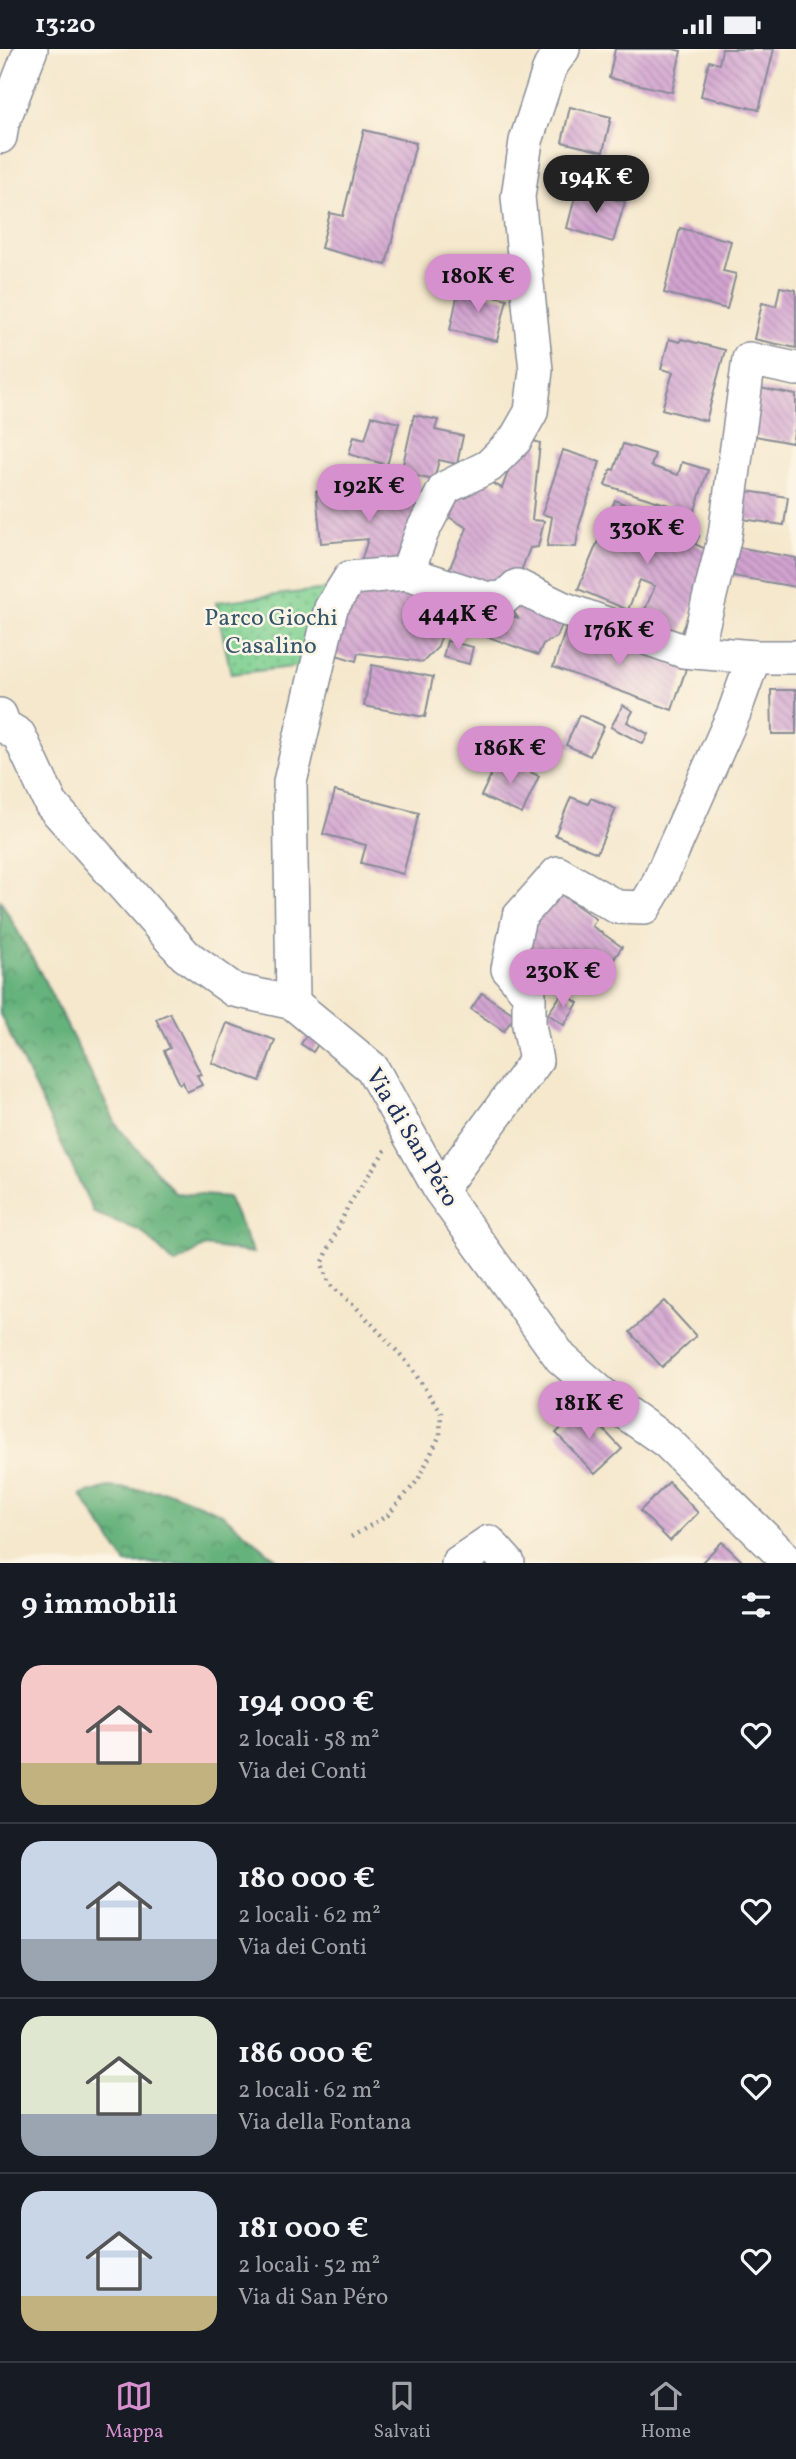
<!DOCTYPE html>
<html lang="it">
<meta charset="utf-8">
<style>
:root{--surface:#171b24;--page:#20242c;--text:#f1f3f6;--muted:#9ea1a6;--line:#363941;--accent:#d690ce}
body{margin:0;font-family:Vollkorn,serif;background:var(--page);color:var(--text);height:100vh;display:flex;flex-direction:column;font-size:26px;white-space:nowrap}
*{box-sizing:border-box;margin:0}
p{font-size:23px;color:var(--muted)}
.icon{flex:none;width:38px;height:38px;fill:none;stroke:currentColor;stroke-width:2;stroke-linecap:round;stroke-linejoin:round}
.map{position:relative;height:1514px;overflow:hidden}
.side{display:flex;flex-direction:column;background:var(--surface);flex:1}
.side>*{flex:none}
.price{position:absolute;translate:-50% -60px;padding:0 16px;border-radius:24px;background:var(--accent);color:#111;font-size:23px;line-height:46px;filter:drop-shadow(0 2px 4px #0008)}
.price::after{content:'';position:absolute;left:50%;top:42px;width:21px;height:16px;margin-left:-10px;background:inherit;clip-path:polygon(0 0,100% 0,50% 100%)}
.price.active{background:#222;color:#fff}
ul{padding:0;list-style:none}
li{display:flex;align-items:center;gap:21px;height:175px;padding:0 21px}
li+li{border-top:2px solid var(--line)}
li span{display:grid;place-items:center;flex:none;width:196px;height:140px;border-radius:21px;color:#555}
li>.icon{margin-inline-start:auto}
span .icon{width:84px;height:84px;fill:#fffc;stroke-width:1}
li b{font-size:30px}
h2{display:flex;justify-content:space-between;align-items:center;height:84px;padding:0 21px;font-size:30px}
.status{display:flex;justify-content:space-between;align-items:center;height:49px;padding:0 35px;background:var(--surface);direction:ltr}
.status svg{height:19px;fill:currentColor}
.tabs{display:flex;justify-content:space-around;align-items:center;height:98px;border-top:2px solid var(--line);background:var(--surface);font-size:19px;color:var(--muted)}
.tabs a{display:grid;justify-items:center;gap:4px}
.tabs .active{color:var(--accent)}
.map>svg:first-child{display:block}
.forest{fill:url(#forest-crowns);stroke:#40706c;stroke-width:2}
.park{fill:url(#park-dots);stroke:#4c8078;stroke-width:2}
.building{fill:url(#building-back-hatch)}
.lines{fill:none;stroke-linecap:round;stroke-linejoin:round}
.minor-casing{stroke:#888c96;stroke-width:36}
.path{stroke:#888c96;stroke-width:4.5;stroke-dasharray:2 5;stroke-linecap:butt}
.minor{stroke:#fff;stroke-width:33}
.labels{text-anchor:middle;dominant-baseline:central;stroke-width:5;stroke-linejoin:round;paint-order:stroke}
.park-label{font-size:24px;fill:#34576b;stroke:#fcf5e5}
.street-label{font-size:24px;fill:#1b2f5e;stroke:#fcf5e5}
</style>
<div class="status"><b>13:20</b><svg viewBox="0 0 49 12"><path d="M0 12V9h3v3zM5 12V6h3v6zM10 12V3h3v9zM15 12V0h3v12zM26 1h20v11H26zM47 4h2v5h-2z"/></svg></div>
<div class="map">
<svg width="796" height="1514" viewBox="0 0 796 1514">
<defs>
<pattern id="forest-crowns" width="20" height="18" patternUnits="userSpaceOnUse" patternTransform="scale(1.75)"><rect width="20" height="18" fill="#66b27b"/><path d="M2 6a3 3 0 1 1 6 0M12 15a3 3 0 1 1 6 0" fill="none" stroke="#539168"/></pattern>
<pattern id="park-dots" width="8" height="8" patternUnits="userSpaceOnUse" patternTransform="scale(1.75)"><rect width="8" height="8" fill="#7ed091"/><path d="M2 2h.1M6 6h.1" fill="none" stroke="#66a97a" stroke-width="1.8" stroke-linecap="round"/></pattern>
<pattern id="building-back-hatch" width="6" height="6" patternUnits="userSpaceOnUse" patternTransform="scale(1.75)"><rect width="6" height="6" fill="#d2a3d0"/><path d="M-1 5l2 2M0 0l6 6M5-1l2 2" fill="none" stroke="#aa85ac"/></pattern>
</defs>
<rect width="100%" height="100%" fill="#fcf5e5"/>
<filter id="ink" filterUnits="userSpaceOnUse"><feTurbulence type="fractalNoise" baseFrequency=".0143" numOctaves="2"/><feDisplacementMap in="SourceGraphic" scale="14" xChannelSelector="R" yChannelSelector="G"/><feConvolveMatrix kernelMatrix="1 2 1 2 8 2 1 2 1" color-interpolation-filters="sRGB"/></filter>
<filter id="wash" filterUnits="userSpaceOnUse"><feTurbulence type="fractalNoise" baseFrequency=".00686" numOctaves="4" result="noise"/><feDisplacementMap in="SourceGraphic" scale="28" xChannelSelector="R" yChannelSelector="G"/><feGaussianBlur stdDeviation="1.57" result="paint"/><feColorMatrix in="noise" values="0 0 0 0 0 0 0 0 0 0 0 0 0 0 0 0 0 1.4 0 .05"/><feComposite in="paint" operator="in"/></filter>
<g filter="url(#wash)">
<rect width="100%" height="100%" fill="#f5e8cd"/>
<g class="forest">
<polygon points="0,850 41,925 117,1077 175,1144 228,1148 253,1204 205,1197 175,1215 141,1182 94,1164 0,965"/>
<polygon points="108,1438 171,1443 221,1464 281,1514 126,1514 81,1446"/>
</g>
<polygon class="park" points="329,540 318,615 231,625 216,553"/>
<g id="blocks">
<g class="building">
<polygon points="615,0 673,0 681,2 672,43 609,29"/>
<polygon points="722,0 774,0 759,61 701,47 709,12 719,15"/>
<polygon points="570,58 611,68 603,103 562,93"/>
<polygon points="364,81 416,94 386,216 321,199 330,164 343,167"/>
<polygon points="577,140 625,153 613,193 567,179"/>
<polygon points="680,179 731,192 723,222 736,225 727,260 664,244"/>
<polygon points="780,238 796,241 796,299 754,290 762,254 776,257"/>
<polygon points="459,239 507,250 497,292 450,281"/>
<polygon points="669,290 680,293 681,290 725,301 706,372 662,360 673,323 661,320"/>
<polygon points="754,338 796,346 796,375 792,394 745,385"/>
<polygon points="414,366 438,371 435,381 463,387 457,415 439,411 434,431 401,424"/>
<polygon points="372,367 399,374 387,416 349,405 354,387 365,390"/>
<polygon points="521,388 540,394 532,471 544,472 538,498 530,499 519,527 487,545 445,530 467,479 442,464 457,442 466,449 482,429 502,439"/>
<polygon points="623,395 655,405 651,417 678,426 682,413 708,421 694,464 605,436 611,420 614,421"/>
<polygon points="563,401 600,413 579,477 576,498 547,497 552,468 542,465"/>
<polygon points="389,439 421,454 396,520 358,521 368,490 321,494 316,442 386,445"/>
<polygon points="739,441 788,448 784,476 735,469"/>
<polygon points="615,451 699,487 695,495 714,504 680,586 641,570 655,537 640,531 628,561 578,540"/>
<polygon points="738,498 796,509 796,538 733,527"/>
<polygon points="398,529 457,547 437,599 423,613 358,604 356,612 326,603 359,535"/>
<polygon points="472,553 518,569 509,556 557,559 563,573 557,588 543,595 538,606 464,579"/>
<polygon points="567,577 686,620 672,661 553,618"/>
<polygon points="447,592 473,598 469,615 443,608"/>
<polygon points="372,616 433,628 425,668 364,657"/>
<polygon points="771,641 796,641 796,685 772,685"/>
<polygon points="623,656 633,662 627,673 648,685 643,695 611,678"/>
<polygon points="579,666 604,677 590,707 566,696"/>
<polygon points="499,709 539,727 522,765 481,747"/>
<polygon points="335,742 419,764 403,825 361,814 366,796 323,785"/>
<polygon points="571,748 588,755 591,749 616,760 597,804 555,786"/>
<polygon points="558,843 596,870 592,877 622,898 594,939 561,915 553,927 517,901"/>
<polygon points="563,943 578,954 564,976 548,965"/>
<polygon points="482,944 515,966 504,982 471,960"/>
<polygon points="170,964 201,1025 197,1026 202,1036 187,1043 183,1033 180,1035 164,1002 170,999 156,970"/>
<polygon points="227,974 275,991 260,1032 212,1014"/>
<polygon points="310,980 323,987 313,1003 301,995"/>
<polygon points="664,1252 696,1287 662,1318 630,1283"/>
<polygon points="583,1359 622,1400 595,1425 556,1384"/>
<polygon points="669,1433 698,1464 670,1492 640,1462"/>
<polygon points="722,1493 744,1514 701,1514"/>
</g>
</g>
</g>
<g filter="url(#ink)">
<use href="#blocks" fill-opacity="0" stroke="#888c96" stroke-width="2"/>
<g class="lines">
<g class="minor-casing">
<g id="minor">
<polyline points="0,88 2,75 31,0"/>
<polyline points="407,524 422,483 445,439 489,417 515,391 531,363 536,321 518,148 526,92 550,18 563,0"/>
<polyline points="696,603 725,486 749,310 796,320"/>
<polyline points="0,666 4,677 19,686 51,755 185,906 234,941 293,954 372,1019 440,1141 561,1309 617,1358 667,1393 790,1514"/>
<polyline points="293,954 290,733 331,559 350,529 407,524 488,550 504,549 517,537 562,559 683,602 754,608 796,608"/>
<polyline points="440,1141 536,1012 529,976 529,945 508,920 519,868 558,824 617,858 644,859 656,839 734,664 754,608"/>
<polyline points="458,1514 489,1493 508,1514"/>
</g>
</g>
<polyline class="path" points="351,1488 388,1466 418,1431 440,1386 441,1364 408,1314 356,1258 329,1235 322,1215 348,1157 386,1100"/>
<use href="#minor" class="minor"/>
</g>
</g>
<g class="labels">
<g class="park-label">
<text x="271" y="570">Parco Giochi<tspan x="271" dy="28">Casalino</tspan></text>
</g>
<g class="street-label">
<text transform="translate(411 1089) rotate(59)">Via di San Péro</text>
</g>
</g>
</svg>
<b class="price active" style="left:596px;top:166px">194K €</b>
<b class="price" style="left:478px;top:265px">180K €</b>
<b class="price" style="left:369px;top:475px">192K €</b>
<b class="price" style="left:647px;top:517px">330K €</b>
<b class="price" style="left:458px;top:603px">444K €</b>
<b class="price" style="left:619px;top:619px">176K €</b>
<b class="price" style="left:510px;top:737px">186K €</b>
<b class="price" style="left:563px;top:960px">230K €</b>
<b class="price" style="left:589px;top:1392px">181K €</b>
</div>
<section class="side">
<h2>9 immobili<svg class="icon" aria-label="filters" viewBox="0 0 24 24"><path d="M4 7h16M4 17h16"/><circle cx="9" cy="7" r="2"/><circle cx="15" cy="17" r="2"/></svg></h2>
<ul>
<li><span style="background:linear-gradient(#f6c9c9 70%,#c2b280 0)"><svg class="icon" aria-label="home" viewBox="0 0 24 24"><path d="M3 11l9-7 9 7M6 9v11h12V9"/></svg></span><div><b>194 000 €</b><p>2 locali · 58 m²</p><p>Via dei Conti</p></div><svg class="icon" aria-label="heart" viewBox="0 0 24 24"><path d="M12 20l-8-8c-3-5 5-10 8-4 3-6 11-1 8 4z"/></svg></li>
<li><span style="background:linear-gradient(#c9d6e8 70%,#9aa5b1 0)"><svg class="icon" aria-label="home" viewBox="0 0 24 24"><path d="M3 11l9-7 9 7M6 9v11h12V9"/></svg></span><div><b>180 000 €</b><p>2 locali · 62 m²</p><p>Via dei Conti</p></div><svg class="icon" aria-label="heart" viewBox="0 0 24 24"><path d="M12 20l-8-8c-3-5 5-10 8-4 3-6 11-1 8 4z"/></svg></li>
<li><span style="background:linear-gradient(#dfe7d0 70%,#9aa5b1 0)"><svg class="icon" aria-label="home" viewBox="0 0 24 24"><path d="M3 11l9-7 9 7M6 9v11h12V9"/></svg></span><div><b>186 000 €</b><p>2 locali · 62 m²</p><p>Via della Fontana</p></div><svg class="icon" aria-label="heart" viewBox="0 0 24 24"><path d="M12 20l-8-8c-3-5 5-10 8-4 3-6 11-1 8 4z"/></svg></li>
<li><span style="background:linear-gradient(#c9d6e8 75%,#c2b280 0)"><svg class="icon" aria-label="home" viewBox="0 0 24 24"><path d="M3 11l9-7 9 7M6 9v11h12V9"/></svg></span><div><b>181 000 €</b><p>2 locali · 52 m²</p><p>Via di San Péro</p></div><svg class="icon" aria-label="heart" viewBox="0 0 24 24"><path d="M12 20l-8-8c-3-5 5-10 8-4 3-6 11-1 8 4z"/></svg></li>
</ul>
</section>
<nav class="tabs">
<a class="active"><svg class="icon" aria-label="map" viewBox="0 0 24 24"><path d="M3 6l6-2 6 2 6-2v14l-6 2-6-2-6 2zM9 4v14M15 6v14"/></svg>Mappa</a>
<a><svg class="icon" aria-label="saved" viewBox="0 0 24 24"><path d="M7 4h10v16l-5-4-5 4z"/></svg>Salvati</a>
<a><svg class="icon" aria-label="home" viewBox="0 0 24 24"><path d="M3 11l9-7 9 7M6 9v11h12V9"/></svg>Home</a>
</nav>
